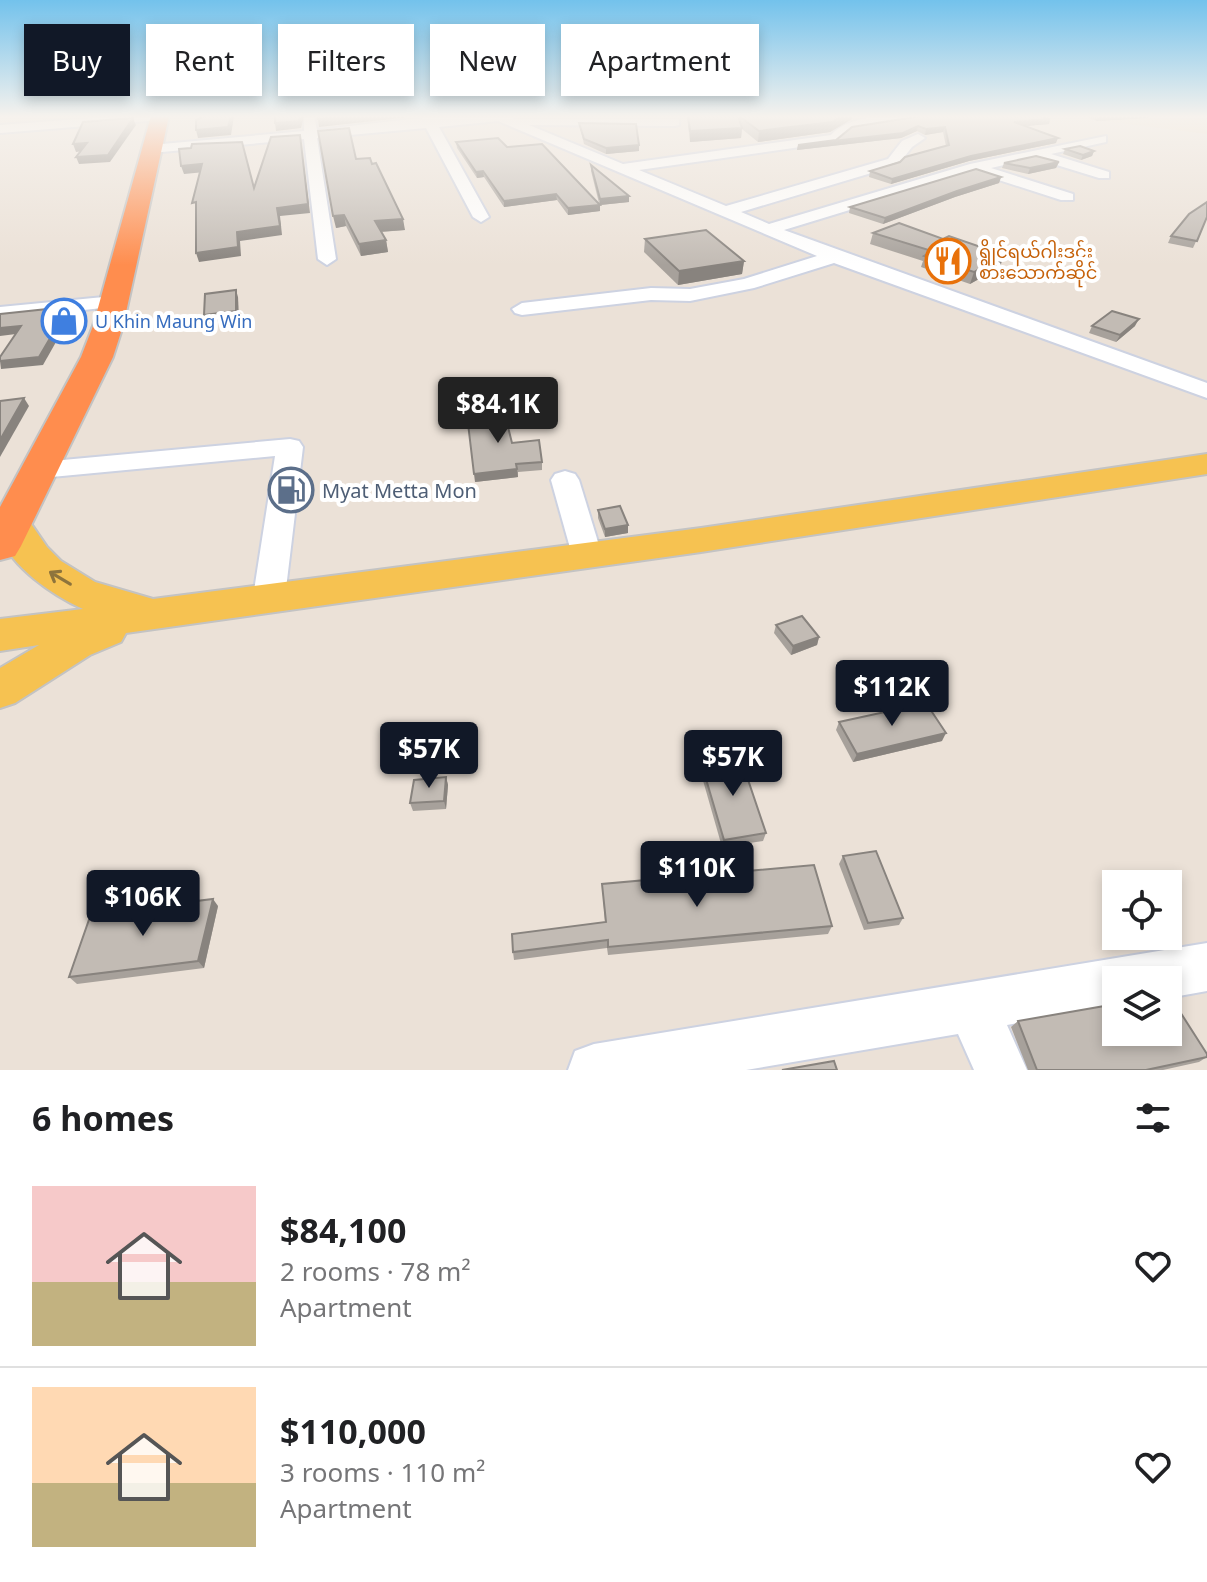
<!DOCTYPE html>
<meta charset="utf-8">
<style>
:root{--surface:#fff;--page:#f6f6f6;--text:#202124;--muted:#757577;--line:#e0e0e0;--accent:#111827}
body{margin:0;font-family:"Noto Sans","Noto Sans Myanmar",sans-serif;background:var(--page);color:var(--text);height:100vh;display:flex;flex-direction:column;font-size:30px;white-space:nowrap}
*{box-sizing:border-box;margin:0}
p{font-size:26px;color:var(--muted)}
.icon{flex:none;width:44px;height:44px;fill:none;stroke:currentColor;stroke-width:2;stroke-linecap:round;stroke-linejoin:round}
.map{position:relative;height:1070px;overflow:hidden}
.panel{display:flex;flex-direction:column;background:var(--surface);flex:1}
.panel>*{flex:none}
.banner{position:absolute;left:24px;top:24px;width:800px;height:72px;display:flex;gap:16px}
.tools{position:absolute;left:1102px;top:870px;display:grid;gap:16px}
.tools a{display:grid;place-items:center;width:80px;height:80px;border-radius:0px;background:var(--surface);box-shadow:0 4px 12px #0003;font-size:40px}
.price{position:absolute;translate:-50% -68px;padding:0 18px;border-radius:8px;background:var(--accent);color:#fff;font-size:26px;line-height:52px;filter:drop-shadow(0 2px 4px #0008)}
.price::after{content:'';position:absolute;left:50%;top:48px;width:24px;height:18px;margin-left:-12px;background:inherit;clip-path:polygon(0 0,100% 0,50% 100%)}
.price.selected{background:#222;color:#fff}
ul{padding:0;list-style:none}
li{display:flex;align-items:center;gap:24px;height:200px;padding:0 32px}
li+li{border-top:2px solid var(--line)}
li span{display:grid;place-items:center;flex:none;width:224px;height:160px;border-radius:0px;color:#555}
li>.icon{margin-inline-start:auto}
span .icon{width:96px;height:96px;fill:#fffc;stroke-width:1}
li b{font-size:34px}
h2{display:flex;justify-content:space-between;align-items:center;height:96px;padding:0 32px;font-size:34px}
.tag{padding:0 28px;border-radius:0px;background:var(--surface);box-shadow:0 4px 12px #0003;font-size:28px;line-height:72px}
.tag.selected{background:var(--accent);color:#fff}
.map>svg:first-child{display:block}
.education{fill:#eeddc5}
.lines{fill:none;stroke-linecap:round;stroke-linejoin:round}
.minor-casing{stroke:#cdd2e1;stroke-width:4}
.major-casing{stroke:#c3c3c3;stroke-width:4}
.highway-casing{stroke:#c3c3c3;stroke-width:4}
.minor{fill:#fff;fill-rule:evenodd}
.major{fill:#f6c251;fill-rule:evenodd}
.highway{fill:#ff8d4e;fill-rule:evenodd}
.wall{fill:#a7a19b}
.shaded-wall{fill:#88837e}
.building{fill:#c2bbb4;stroke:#88837e;stroke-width:2}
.oneway{stroke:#8e743c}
.labels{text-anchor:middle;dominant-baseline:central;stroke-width:8;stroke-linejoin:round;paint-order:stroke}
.far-food-label{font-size:18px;fill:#c56008;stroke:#fff;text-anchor:start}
.far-shop-label{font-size:18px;fill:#366cbe;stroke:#fff;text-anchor:start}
.service-label{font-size:20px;fill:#4e5e75;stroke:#fff;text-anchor:start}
</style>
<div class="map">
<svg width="1207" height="1070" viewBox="0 0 1207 1070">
<rect width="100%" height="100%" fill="#ebe1d7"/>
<polygon class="education" points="1054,116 1207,116 1207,134 1081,118"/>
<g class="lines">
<g class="minor-casing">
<g id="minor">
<polygon points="119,116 166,116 160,120 0,133 0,125"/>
<path d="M304,116H314L317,130C357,126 485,107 516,119H679V125L675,126L529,125L623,164L831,135C852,113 893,116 922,116L916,120L850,129L835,142L639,170L726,206L888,159L902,141L918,134L925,138L912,147L898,165L741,212L769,224L970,164L1106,136V142L1051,154L1109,172V178H1099L1034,158L991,168L1073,194V200H1061L974,172L784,230L1207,383V398L834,263L754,288L690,301L651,300L522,315L515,313L512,309L522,303L651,288L690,289L744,279L817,256L498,121L439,127L489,217L481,222L473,217L426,128L317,138L336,259L327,265L318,259L304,139L151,153L144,149L151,145L304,131Z"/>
<polygon points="114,296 121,298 124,302 121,306 0,319 0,307"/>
<polygon points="290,439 299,441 303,447 285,597 281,605 269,609 257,605 253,597 275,456 41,478 31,476 27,470 31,464 41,462"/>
<polygon points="565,471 575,474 579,480 602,555 598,562 587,566 576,562 572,555 551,480 555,474"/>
<polygon points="1207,943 1207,991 1168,998 1168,980 1116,980 1116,1006 1007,1025 1027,1070 974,1070 958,1034 746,1070 568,1070 575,1051 594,1044"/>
</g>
</g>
<g class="major-casing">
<path id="major" d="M1207,454V474L701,552L126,633L121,642L90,655L15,703L0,708V668L39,645L0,651V619L83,609C54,596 9,566 0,534C0,528 0,520 0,515L12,511L25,515L47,547L61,561L95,582L153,599L701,528Z"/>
</g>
<g class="highway-casing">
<polygon id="highway" points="151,116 169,116 123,326 113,357 21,546 15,556 0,560 0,507 81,357 93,326"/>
</g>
<use href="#minor" class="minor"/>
<use href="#major" class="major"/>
<use href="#highway" class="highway"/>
</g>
<g class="wall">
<polygon points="687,116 853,116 852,119 830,132 758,142 742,129 741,138 690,142"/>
<polygon points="1086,116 1149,116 1148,118 1096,121"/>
<polygon points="1050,119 1049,124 1025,126 1056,143 969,161 891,184 869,177 870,171 946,146 943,132 925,135 917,131 901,138 797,150 798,145 836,140 852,127"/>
<polygon points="579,123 639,151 606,154 584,144"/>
<polygon points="456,142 507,147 599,203 591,171 591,165 629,202 600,205 600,211 568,215 557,200 504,207 484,177 477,178 457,148"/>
<polygon points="1065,149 1094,151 1092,156 1081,160 1063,154"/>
<polygon points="356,159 405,230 381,232 386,240 388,252 361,256 346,226 336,228"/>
<polygon points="1059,162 1056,168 1028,174 1002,168 1004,163"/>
<polygon points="1001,177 999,183 955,197 883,224 849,213 850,207"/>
<polygon points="1207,217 1193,248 1168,243 1171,236"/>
<polygon points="873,233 1000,267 970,284 921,267 923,261 870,244"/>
<polygon points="645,239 744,261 742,274 678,285 644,252"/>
<polygon points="1092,326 1135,326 1116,342 1089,333"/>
<polygon points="512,443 542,462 542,470 518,472 518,477 475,482"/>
<polygon points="598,510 628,525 628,533 605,537 598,518"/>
<polygon points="776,625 819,637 817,645 791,655 774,633"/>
<polygon points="839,722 942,741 853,762 836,730"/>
<polygon points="701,762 766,833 763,841 722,847 700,770"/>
<polygon points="446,777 448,785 446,809 413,811 410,803"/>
<polygon points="843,856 903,918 899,925 864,930 839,864"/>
<polygon points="602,884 832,926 828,934 608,955 607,948 514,960 513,952 605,922"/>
<polygon points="218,906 204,968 77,984 69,977"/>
<polygon points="1018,1021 1207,1057 1199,1062 1163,1070 1028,1070 1011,1027"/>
</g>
<g class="shaded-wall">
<polygon points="231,116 234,116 231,135 198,138 196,130"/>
<polygon points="300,116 304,116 301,128 276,131 275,123"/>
<polygon points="353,116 419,116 319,127 318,119"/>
<polygon points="843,116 853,116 852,119 830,132 758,142 759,131"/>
<polygon points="1098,116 1149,116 1148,118 1096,121"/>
<polygon points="133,118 136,125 110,162 79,164 76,157"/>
<polygon points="1050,119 1049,124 1012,127 1014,122"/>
<polygon points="918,126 917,131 901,138 797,150 798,145 903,133"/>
<polygon points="945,127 943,132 925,135 926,129"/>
<polygon points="742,128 741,138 690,142 690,131"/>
<polygon points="300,135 310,213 280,216 282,235 240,241 241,256 199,262 196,253 237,232 277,208"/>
<polygon points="1058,138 1056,143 969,161 891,184 892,179 971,156"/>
<polygon points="87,143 90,150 76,152 73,144"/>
<polygon points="639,145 639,151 606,154 606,148"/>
<polygon points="1094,151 1092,156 1081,160 1083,155"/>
<polygon points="1059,162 1056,168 1028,174 1030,168"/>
<polygon points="202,164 205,172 184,174 181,166"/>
<polygon points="483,171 484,177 477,178 476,172"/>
<polygon points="1001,177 999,183 955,197 883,224 885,218 957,191"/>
<polygon points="556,194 557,200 504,207 504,201"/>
<polygon points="629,196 629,202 600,205 600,211 568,215 568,208 600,205 600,199"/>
<polygon points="344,215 346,226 336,228 333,216"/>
<polygon points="403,219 405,230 377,232 375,221"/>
<polygon points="386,240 388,252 361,256 359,244"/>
<polygon points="1004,255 1000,267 970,284 974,272"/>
<polygon points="744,261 742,274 678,285 679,271"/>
<polygon points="236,290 238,297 239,318 207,323 204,315"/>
<polygon points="57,308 60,316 48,336 45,329"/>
<polygon points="1139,319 1135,326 1116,342 1120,335"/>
<polygon points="21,326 24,333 0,336 0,328"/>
<polygon points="56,328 60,335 43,365 1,369 0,361"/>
<polygon points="24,398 29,406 0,457 0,440"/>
<polygon points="517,469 518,477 475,482 474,474"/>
<polygon points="628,525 628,533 605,537 605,529"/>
<polygon points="819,637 817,645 791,655 793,646"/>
<polygon points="946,733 942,741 853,762 857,754"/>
<polygon points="446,777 448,785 446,809 444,801"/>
<polygon points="213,899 218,906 204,968 198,961"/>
</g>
<g class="building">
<polygon points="205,116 231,116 228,127 196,130 196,120"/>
<polygon points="275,116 300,116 299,121 275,123"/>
<polygon points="317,116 353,116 318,119"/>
<polygon points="688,116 738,116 742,128 690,131"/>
<polygon points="739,116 843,116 832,122 759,131"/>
<polygon points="921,116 1040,116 1050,119 1014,122 1058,138 971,156 892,179 870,171 900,162 905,157 949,145 945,127 926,129 918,126 903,133 798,145 836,140 852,127"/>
<polygon points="133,118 108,155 76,157 87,143 73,144 83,122"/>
<polygon points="579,123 636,124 639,145 606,148 584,139"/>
<polygon points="349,128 356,159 370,158 372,164 376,163 403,219 375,221 386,240 359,244 344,215 333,216 318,131"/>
<polygon points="300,135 308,204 277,208 280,226 237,232 238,247 196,253 196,202 192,203 202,164 181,166 179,149 191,148 192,144 242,142 254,188 271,137"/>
<polygon points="498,138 507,147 542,144 600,205 568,208 556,194 504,201 483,171 476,172 456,142"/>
<polygon points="1080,146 1094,151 1083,155 1065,149"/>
<polygon points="1036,156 1059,162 1030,168 1004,163"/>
<polygon points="591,165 629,196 600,199"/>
<polygon points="976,169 1001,177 957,191 885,218 850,207"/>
<polygon points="1207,202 1207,217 1197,241 1171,236 1189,214"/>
<polygon points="899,223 943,239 949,236 1004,255 974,272 924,256 932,251 873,233"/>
<polygon points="706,230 744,261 679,271 645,239"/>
<polygon points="236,290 236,311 204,315 205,294"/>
<polygon points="57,308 45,329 56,328 39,357 0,361 0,357 21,326 0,328 0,314"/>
<polygon points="1112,311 1139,319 1120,335 1092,326"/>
<polygon points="24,398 0,440 0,401"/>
<polygon points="504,411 512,443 539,440 542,462 516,464 517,469 474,474 467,415"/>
<polygon points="620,506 628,525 605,529 598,510"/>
<polygon points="802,616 819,637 793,646 776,625"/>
<polygon points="926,703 946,733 857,754 839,722"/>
<polygon points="740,756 766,833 724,840 701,762"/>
<polygon points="446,777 444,801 410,803 414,780"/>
<polygon points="876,851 903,918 868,923 843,856"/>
<polygon points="814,865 832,926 608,947 608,940 513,952 512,934 606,922 602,884"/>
<polygon points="213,899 198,961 69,977 91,914"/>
<polygon points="1168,993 1207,1054 1207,1057 1146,1070 1037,1070 1018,1021 1116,1004 1116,1032 1168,1032"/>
<polygon points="834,1061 837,1070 782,1070"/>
</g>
<defs><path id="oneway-shaft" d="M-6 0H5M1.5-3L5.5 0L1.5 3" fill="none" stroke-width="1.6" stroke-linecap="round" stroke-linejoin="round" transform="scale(2)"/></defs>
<use class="oneway" href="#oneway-shaft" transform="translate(60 578) rotate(-149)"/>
<linearGradient id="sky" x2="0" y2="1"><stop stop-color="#73c2ec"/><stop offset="0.44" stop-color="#f6f2ed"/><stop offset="1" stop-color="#f6f2ed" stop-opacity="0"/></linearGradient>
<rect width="1207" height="265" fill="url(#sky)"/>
<defs>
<g id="restaurant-ring" transform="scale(2.3)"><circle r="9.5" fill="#fff" stroke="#e8710a" stroke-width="1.5"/><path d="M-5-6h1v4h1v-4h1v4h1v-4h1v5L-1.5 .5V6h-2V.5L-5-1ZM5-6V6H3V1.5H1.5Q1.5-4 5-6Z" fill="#e8710a"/></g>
<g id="shop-ring" transform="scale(2.3)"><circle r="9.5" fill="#fff" stroke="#3f7fe0" stroke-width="1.5"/><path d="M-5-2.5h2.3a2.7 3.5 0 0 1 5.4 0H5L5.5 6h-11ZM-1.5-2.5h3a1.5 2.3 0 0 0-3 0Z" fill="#3f7fe0"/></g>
<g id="fuel-ring" transform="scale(2.3)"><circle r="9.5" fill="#fff" stroke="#5c6f8a" stroke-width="1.5"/><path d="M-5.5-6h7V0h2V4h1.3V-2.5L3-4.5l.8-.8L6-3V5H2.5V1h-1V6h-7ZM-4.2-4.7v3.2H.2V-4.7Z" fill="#5c6f8a"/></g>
</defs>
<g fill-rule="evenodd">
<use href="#restaurant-ring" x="948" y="261"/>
<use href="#shop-ring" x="64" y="321"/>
<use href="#fuel-ring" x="291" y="490"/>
</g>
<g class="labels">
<g class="far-food-label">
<text x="979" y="251">ရွိုင်ရယ်ဂါးဒင်း<tspan x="979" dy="21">စားသောက်ဆိုင်</tspan></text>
</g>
<g class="far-shop-label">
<text x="95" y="321">U Khin Maung Win</text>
</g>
<g class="service-label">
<text x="322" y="490">Myat Metta Mon</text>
</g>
</g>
</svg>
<div class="tools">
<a><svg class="icon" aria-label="locate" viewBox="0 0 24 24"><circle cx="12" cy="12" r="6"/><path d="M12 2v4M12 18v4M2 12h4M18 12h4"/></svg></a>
<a><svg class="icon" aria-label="layers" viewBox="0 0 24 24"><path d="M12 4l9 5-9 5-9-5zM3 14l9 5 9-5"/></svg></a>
</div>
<b class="price selected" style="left:498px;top:445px">$84.1K</b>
<b class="price" style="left:892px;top:728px">$112K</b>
<b class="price" style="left:429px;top:790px">$57K</b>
<b class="price" style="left:733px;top:798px">$57K</b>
<b class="price" style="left:697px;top:909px">$110K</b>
<b class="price" style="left:143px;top:938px">$106K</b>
<div class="banner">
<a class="tag selected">Buy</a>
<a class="tag">Rent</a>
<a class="tag">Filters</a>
<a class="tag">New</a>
<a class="tag">Apartment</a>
</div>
</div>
<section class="panel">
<h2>6 homes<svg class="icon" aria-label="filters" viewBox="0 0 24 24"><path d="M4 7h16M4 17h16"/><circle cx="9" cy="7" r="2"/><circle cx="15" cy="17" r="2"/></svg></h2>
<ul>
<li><span style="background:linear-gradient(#f6c9c9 60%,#c2b280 0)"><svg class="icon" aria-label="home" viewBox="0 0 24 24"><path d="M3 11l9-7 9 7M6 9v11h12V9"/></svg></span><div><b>$84,100</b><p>2 rooms · 78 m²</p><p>Apartment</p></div><svg class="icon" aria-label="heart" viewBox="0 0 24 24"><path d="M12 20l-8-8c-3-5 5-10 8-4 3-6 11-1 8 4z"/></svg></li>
<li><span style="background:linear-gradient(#ffd9b3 60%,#c2b280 0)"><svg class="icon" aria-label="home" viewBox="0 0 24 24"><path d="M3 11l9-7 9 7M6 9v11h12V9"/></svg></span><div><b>$110,000</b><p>3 rooms · 110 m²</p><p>Apartment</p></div><svg class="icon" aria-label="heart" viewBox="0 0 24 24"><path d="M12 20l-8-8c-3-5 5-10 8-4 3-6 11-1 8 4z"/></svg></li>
</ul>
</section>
